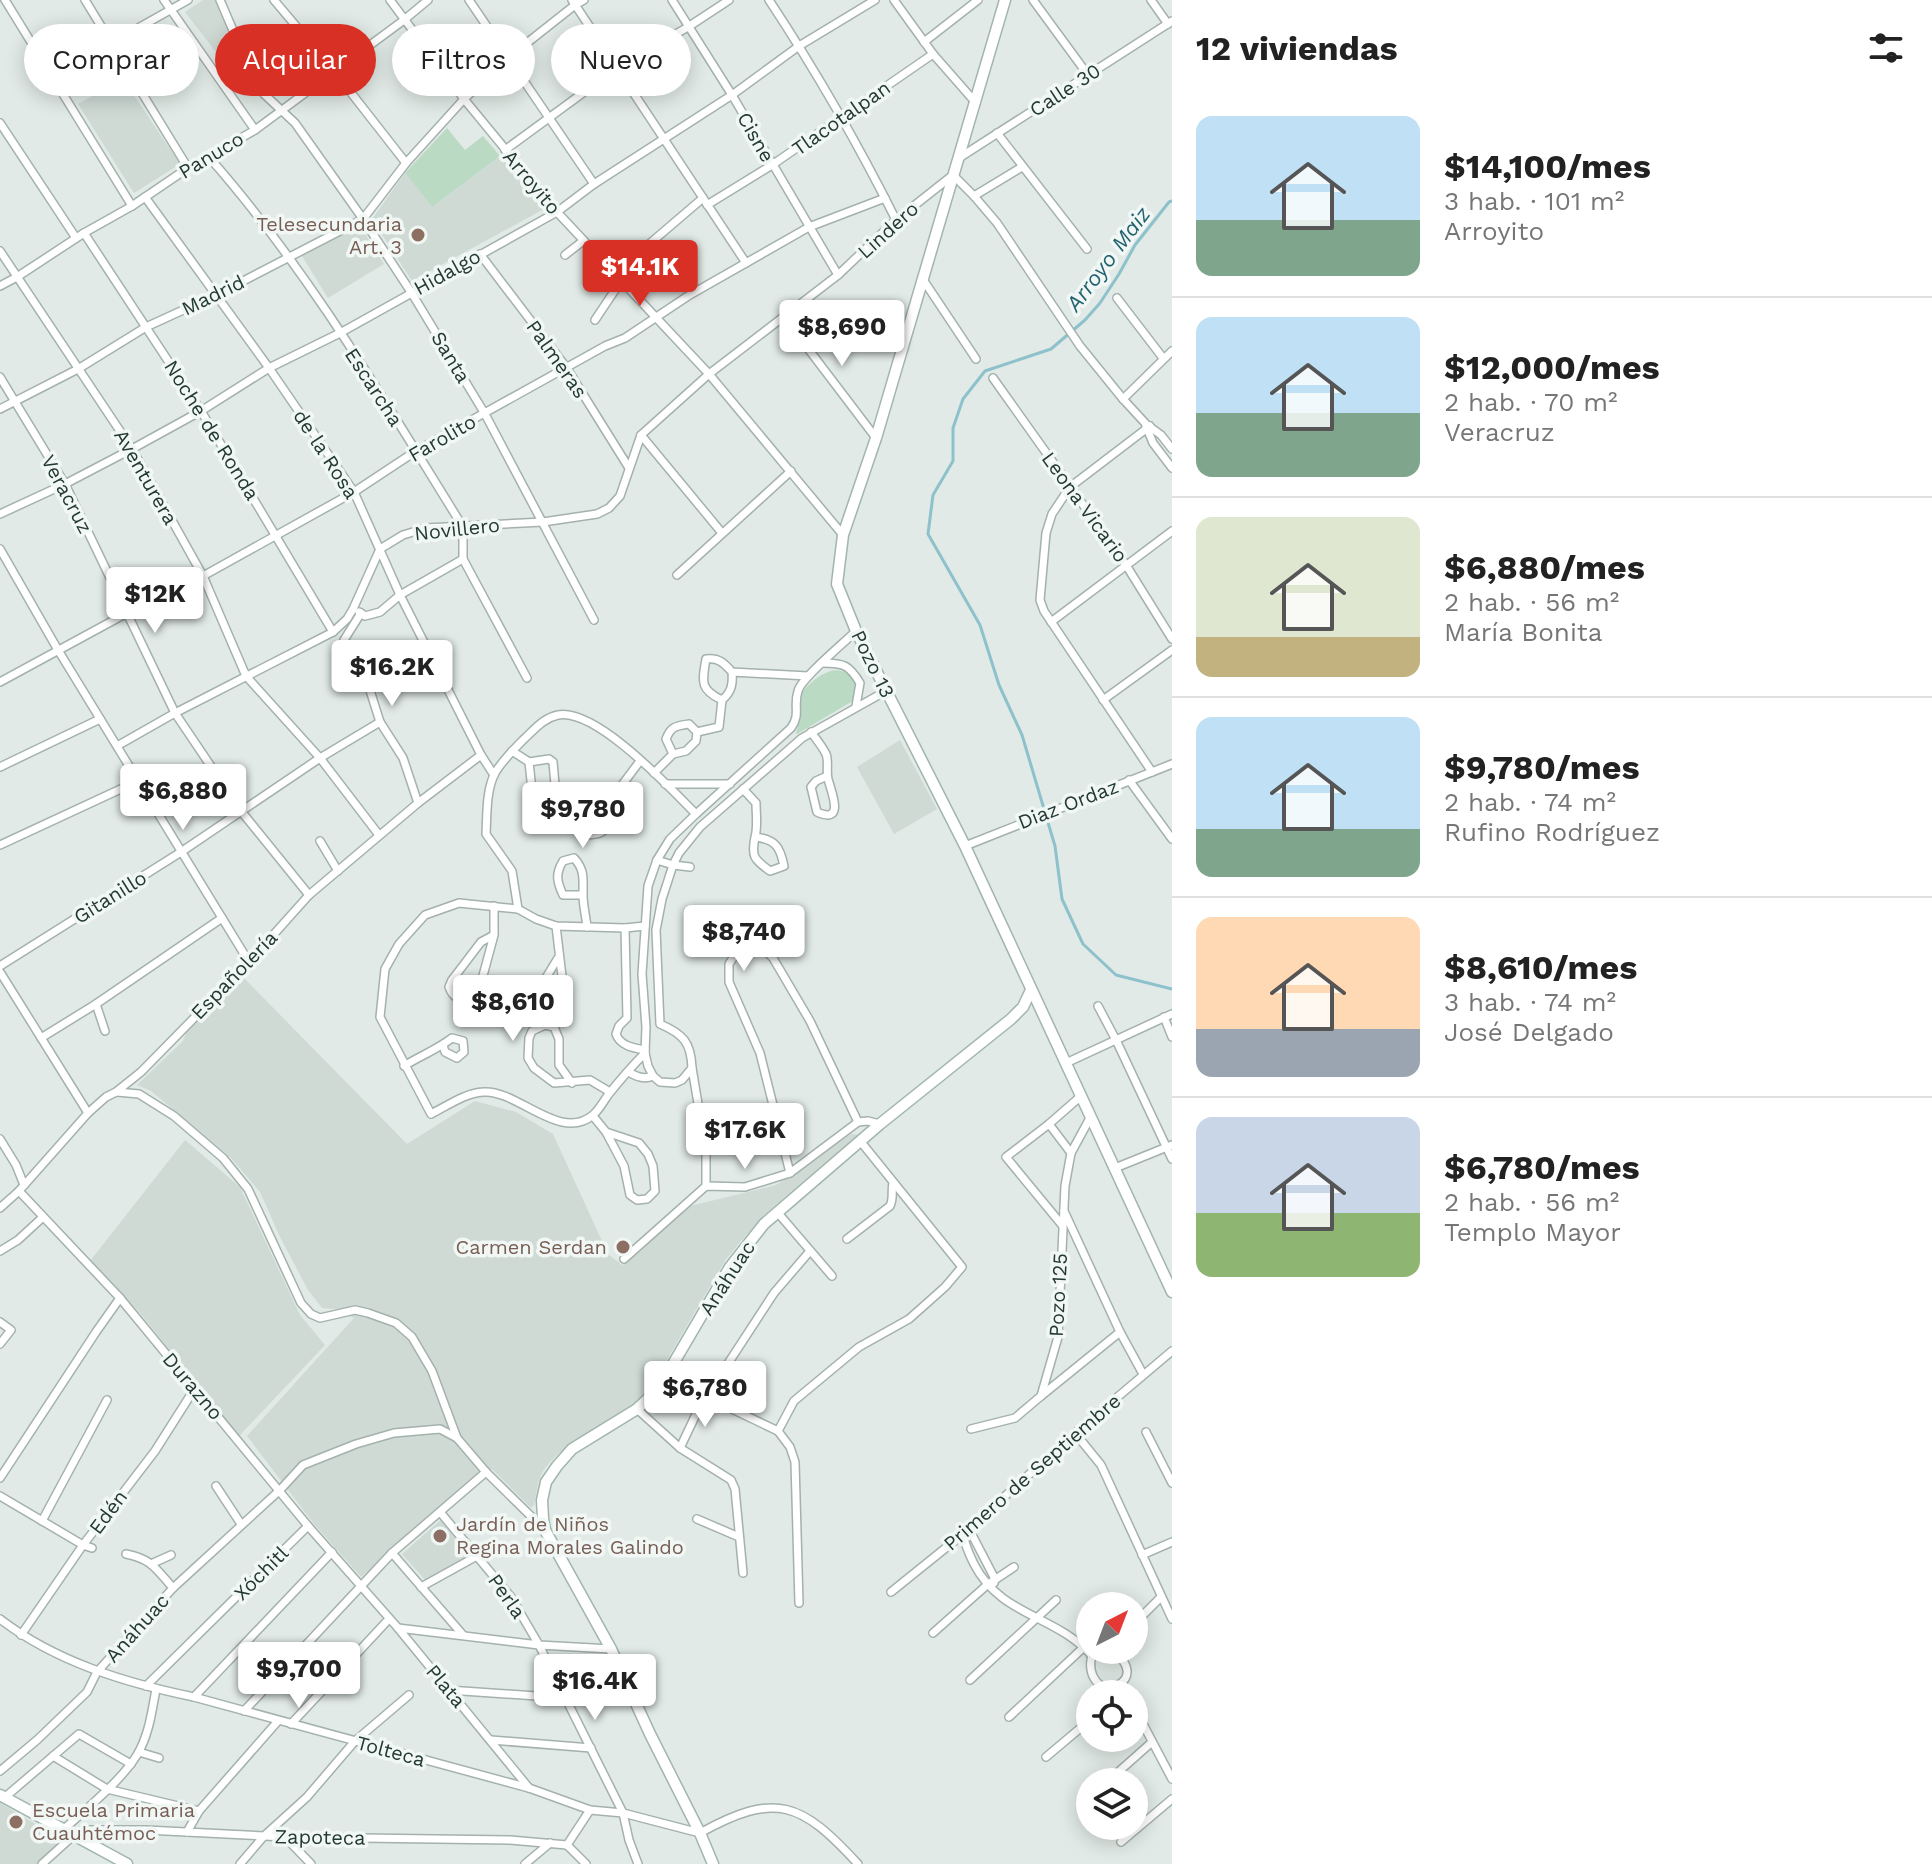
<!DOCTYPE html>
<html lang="es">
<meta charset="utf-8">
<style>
:root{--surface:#fff;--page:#f6f6f6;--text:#222;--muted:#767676;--line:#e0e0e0;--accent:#d93025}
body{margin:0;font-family:"Work Sans",sans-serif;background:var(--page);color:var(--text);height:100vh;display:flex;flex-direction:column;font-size:30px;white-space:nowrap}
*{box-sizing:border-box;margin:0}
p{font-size:26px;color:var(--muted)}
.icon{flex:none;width:44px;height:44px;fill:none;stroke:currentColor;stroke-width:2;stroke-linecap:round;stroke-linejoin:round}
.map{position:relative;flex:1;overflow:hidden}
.sheet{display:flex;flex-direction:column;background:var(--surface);width:760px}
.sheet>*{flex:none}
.banner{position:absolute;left:24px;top:24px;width:760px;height:72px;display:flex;gap:16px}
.needle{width:52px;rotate:42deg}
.tools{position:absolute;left:1076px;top:1592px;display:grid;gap:16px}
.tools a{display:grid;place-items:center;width:72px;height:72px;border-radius:50%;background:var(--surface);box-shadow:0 4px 20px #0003;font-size:40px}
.price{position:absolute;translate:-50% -68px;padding:0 18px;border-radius:8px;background:#fff;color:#222;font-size:26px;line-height:52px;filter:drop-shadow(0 2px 4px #0008)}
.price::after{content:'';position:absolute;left:50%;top:48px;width:24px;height:18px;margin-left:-12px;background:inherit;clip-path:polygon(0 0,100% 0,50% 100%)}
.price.current{background:var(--accent);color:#fff}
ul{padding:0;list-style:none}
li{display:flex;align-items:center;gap:24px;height:200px;padding:0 24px}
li+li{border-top:2px solid var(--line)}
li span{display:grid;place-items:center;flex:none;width:224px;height:160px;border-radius:16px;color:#555}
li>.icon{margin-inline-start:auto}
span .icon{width:96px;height:96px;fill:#fffc;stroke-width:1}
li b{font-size:34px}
h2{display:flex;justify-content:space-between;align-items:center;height:96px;padding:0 24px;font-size:34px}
.tag{padding:0 28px;border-radius:36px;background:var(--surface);box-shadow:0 4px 20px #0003;font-size:28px;line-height:72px}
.tag.current{background:var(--accent);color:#fff}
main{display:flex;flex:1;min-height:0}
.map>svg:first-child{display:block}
.built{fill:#cfdad5}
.green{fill:#bbdac4}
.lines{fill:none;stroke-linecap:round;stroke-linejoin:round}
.stream{stroke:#8dc1cb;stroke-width:3}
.minor-casing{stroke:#a4b1ad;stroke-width:10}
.secondary-casing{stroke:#a1b5ae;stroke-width:13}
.minor{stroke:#fff;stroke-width:7}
.secondary{stroke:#fff;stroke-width:10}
.education-dot{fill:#8d6e63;stroke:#f1f7f4;stroke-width:3}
.labels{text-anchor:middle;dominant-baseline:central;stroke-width:7;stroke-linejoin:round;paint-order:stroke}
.street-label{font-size:20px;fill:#233933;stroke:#f1f7f4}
.education-label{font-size:20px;fill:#785e54;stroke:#f1f7f4;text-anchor:end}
.water-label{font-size:22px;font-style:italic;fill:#226270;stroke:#f1f7f4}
</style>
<main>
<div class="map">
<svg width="1172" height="1864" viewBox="0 0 1172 1864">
<rect width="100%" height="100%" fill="#e1eae6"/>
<g class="built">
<polygon points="203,0 221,0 242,40 219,56 185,12"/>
<polygon points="123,79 180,164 134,193 78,104"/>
<polygon points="500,156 544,209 412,281 372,219 405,173 432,207"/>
<polygon points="359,224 384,264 328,298 302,256"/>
<polygon points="900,740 937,809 894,834 857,767"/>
<polygon points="236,970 407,1144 475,1101 516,1112 553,1134 608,1254 622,1265 641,1251 686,1207 776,1185 851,1134 865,1135 774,1210 747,1234 726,1259 651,1387 633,1406 559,1453 550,1462 543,1471 538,1483 534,1505 531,1508 492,1469 361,1577 314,1524 247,1436 354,1318 336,1309 322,1308 308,1290 280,1237 260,1192 230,1157 151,1091 137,1085 183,1041 193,1015"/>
<polygon points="185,1140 240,1187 300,1315 325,1345 239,1436 140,1313 90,1261"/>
<polygon points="443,1518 473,1556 427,1582 402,1554"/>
<polygon points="0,1803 64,1841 37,1864 0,1864"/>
</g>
<g class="green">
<polygon points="447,128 465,150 483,136 500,156 432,207 405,173"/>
<path d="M836,670C847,671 850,675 857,683L856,699L797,734L796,733L801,715V693C811,682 821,672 836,670Z"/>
</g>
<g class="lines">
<polyline class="stream" points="1172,201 1169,202 1135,245 1119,274 1100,303 1085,320 1051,349 985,371 963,399 953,428 953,461 933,495 928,534 980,625 999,685 1022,735 1055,846 1062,899 1083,944 1116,975 1172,989"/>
<g class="minor-casing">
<g id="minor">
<polyline points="5,0 132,206"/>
<polyline points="85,0 188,168"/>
<polyline points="164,0 255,130"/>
<polyline points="220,0 253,77 264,94 295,123 363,219 411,292 485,414 594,620"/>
<polyline points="274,0 334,71 406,163"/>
<polyline points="390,0 464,99 557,212 709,374 843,535"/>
<polyline points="469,0 594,184"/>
<polyline points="572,0 746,263"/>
<polyline points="672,0 732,95 838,275"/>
<path d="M769,0C816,71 858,144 896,220"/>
<polyline points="894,0 933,54 976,103"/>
<polyline points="1033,0 1088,75"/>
<polyline points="1151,0 1168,24"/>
<polyline points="131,32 188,0"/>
<polyline points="924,42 978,0"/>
<polyline points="0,123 76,238"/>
<polyline points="997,133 1087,249"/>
<polyline points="505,150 617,68 688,27 729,0"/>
<path d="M208,156C307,268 384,400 463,527V559L527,678"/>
<polyline points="959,158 1172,21"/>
<polyline points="974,196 1022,167"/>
<polyline points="145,197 269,368 354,492 400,595 481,755 494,775"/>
<polyline points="707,205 772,165 933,54"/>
<polyline points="84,233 201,411 333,632"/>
<polyline points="0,251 132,449 203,576 246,676 320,758 379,835"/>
<polyline points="480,254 566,367 629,468"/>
<polyline points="565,255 583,241"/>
<polyline points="922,278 976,359"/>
<polyline points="0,286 17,277 84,233 132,206 188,168 255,130 404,20 428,0"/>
<polyline points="1117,298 1163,358"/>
<polyline points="784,317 876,438"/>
<polyline points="595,320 641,251 703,198"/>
<polyline points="0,377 65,484 175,713 241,811 309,895"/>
<polyline points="993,378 1126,565 1172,639"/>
<polyline points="1123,399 1172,351"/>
<polyline points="0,409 78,369 146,327 216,295 363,219 406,163 464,99 508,58 575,5 584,0"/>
<polyline points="1146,426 1153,443 1172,468"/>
<polyline points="1150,426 1070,487 1052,514 1046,533 1040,600 1044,611 1152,772"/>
<polyline points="641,435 722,533"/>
<polyline points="0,514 65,484 132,449 201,411 269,368 340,333 557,212 594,184 732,95 799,46 875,0"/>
<polyline points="0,549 58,650 249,962"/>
<polyline points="677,575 791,471"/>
<polyline points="359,612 365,616 380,612 400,595 463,559"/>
<polyline points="361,613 344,640 345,647 368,684 380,722 403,758 418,803"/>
<polyline points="1051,622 1172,531"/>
<path d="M856,631C844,643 801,678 798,691C793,706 801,714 791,728L696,814L670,839L657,860L648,886L642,974L646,1027L645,1053L648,1066L653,1076L660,1082L675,1083L682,1080L692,1068C691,1042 683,1034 660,1024L656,930L662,899L673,865L679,853L700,827L802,738L886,691"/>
<path d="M823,663C844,663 849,665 860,683L856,706"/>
<path d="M732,672C733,683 732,692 722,700C700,690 702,682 706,659C718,657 724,663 732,672L808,676"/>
<polyline points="0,682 127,613 203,576 354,492 416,451 605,346 625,338 688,296 809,227 885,198"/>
<polyline points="1103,700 1172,650"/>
<polyline points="697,732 719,727 722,700"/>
<path d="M811,732C816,739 822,746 826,754C829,761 826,771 828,779C831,791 846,825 817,812L811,787L816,781L827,776"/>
<polyline points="117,746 175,713 333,632 347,619 353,609 380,549 403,535 426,528 543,522 597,514 609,508 620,496 641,435 709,374 838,275 896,220 953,175 974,196 997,223 1080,346 1123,399 1146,424 1161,435 1172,449"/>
<polyline points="512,751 529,762 549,759 553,762 556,796 549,800 533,799 529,762"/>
<polyline points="0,767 100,719"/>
<path d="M654,773L673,754L686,751L696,741L697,732L689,724C676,726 671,726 666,739L673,754"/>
<polyline points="1129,780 1172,839"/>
<polyline points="665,784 730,784"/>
<path d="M743,789L756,803C756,813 758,827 755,837C751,857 754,859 770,871L784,866C780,847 776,840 756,837"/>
<path d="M613,797L576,799L580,833C585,836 598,835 603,831L613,797L640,761"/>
<polyline points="320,841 338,871"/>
<polyline points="0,845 138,781"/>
<polyline points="965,846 1172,764"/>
<polyline points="657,860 673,865 690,867"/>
<path d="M583,895H563C557,882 555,874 563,861L574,858C585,870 583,879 583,895C583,905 586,917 587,927"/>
<path d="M494,906V935L478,994L473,1000C461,1001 453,999 449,987L452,980L481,942L494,935"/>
<path d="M518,909L512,871L486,834C487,815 486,790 495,773C502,761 513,750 523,740C534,730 543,718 558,715C596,708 669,787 696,814"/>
<polyline points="556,926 564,993 562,1008 547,1009 541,1005 541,986 558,958"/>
<path d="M645,926L625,928L556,926L536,919L518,909L459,903L425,915L399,944L385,969L380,1017L431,1114C447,1106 465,1093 483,1092C517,1089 560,1143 593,1115C599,1110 604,1101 608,1095C620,1080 632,1066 645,1053"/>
<path d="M625,928L627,1018L619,1026L616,1034C620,1046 634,1048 645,1050"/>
<polyline points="0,966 181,852 320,758 380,722"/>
<polyline points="0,972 88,1113"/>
<polyline points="96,1004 105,1031"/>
<polyline points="1098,1006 1116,1040 1172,1159"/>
<polyline points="1164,1017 1172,1037"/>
<polyline points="41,1038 96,1004 222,918"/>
<polyline points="1066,1063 1172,1014"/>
<path d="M404,1066C420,1056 438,1049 452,1038L463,1041L464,1052L457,1058L445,1052L443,1045"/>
<polyline points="692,1068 706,1151 706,1186"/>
<path d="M628,1072C636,1076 643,1080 653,1076"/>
<polyline points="572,1083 559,1065 559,1039 554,1027 545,1025 532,1031 529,1038 528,1058 534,1068 554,1083 590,1080 610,1092"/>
<polyline points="117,1092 139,1094 174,1116 223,1158 248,1189 301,1303 311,1314 320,1318 355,1310 368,1313 396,1323 412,1337 432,1371 457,1438 486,1472 544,1529"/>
<polyline points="593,1116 606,1132 639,1143 648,1154 653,1166 655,1191 647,1199 637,1200 630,1195 624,1166 606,1132"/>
<polyline points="1049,1124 1071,1153"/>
<polyline points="0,1139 16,1165 24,1185"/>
<polyline points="1115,1168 1172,1145"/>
<polyline points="790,1173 760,1053 729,982 729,964 737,952 751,945 760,945 773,958 810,1021 858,1122"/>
<polyline points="19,1191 120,1298 308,1526 398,1628 529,1788"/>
<polyline points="0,1208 19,1191 88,1113 106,1097 116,1092 141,1072 249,962 309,895 418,803 481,755"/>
<polyline points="1064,1211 1120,1332 1143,1374"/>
<polyline points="778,1213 832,1276"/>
<polyline points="1062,1225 1006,1157 1049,1124 1081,1096"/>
<path d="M847,1239L890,1206C894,1198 891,1191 893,1183"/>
<polyline points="0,1251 18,1240 43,1217"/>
<polyline points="624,1259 706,1186 745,1187 790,1173 858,1122 868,1121 880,1124"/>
<polyline points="0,1322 11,1330 0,1344"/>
<polyline points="1041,1396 1120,1332"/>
<polyline points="707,1397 778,1431"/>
<polyline points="637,1409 680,1448 731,1480 735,1489 743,1573"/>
<polyline points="971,1429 1015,1418 1041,1396 1058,1337 1065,1186 1071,1153 1090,1118"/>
<polyline points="1146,1432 1172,1483"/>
<polyline points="1075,1433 1101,1465 1172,1619"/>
<polyline points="680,1448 699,1408 774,1293 810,1251"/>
<polyline points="0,1478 96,1332 120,1298"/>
<polyline points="216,1486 241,1524"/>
<polyline points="0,1496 83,1545 92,1548"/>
<polyline points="440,1512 511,1597 539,1645 623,1813 629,1840 638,1864"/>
<polyline points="697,1519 739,1537"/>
<polyline points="42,1521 107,1400"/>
<polyline points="968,1527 995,1579 994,1583"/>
<path d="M963,1534C965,1545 969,1554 974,1564C1001,1617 1057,1615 1092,1656"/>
<polyline points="392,1553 463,1635"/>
<path d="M126,1554C152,1559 156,1569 173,1588"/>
<polyline points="1142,1555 1172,1542"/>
<polyline points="151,1564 171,1555"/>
<polyline points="421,1587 477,1556"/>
<polyline points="891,1592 963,1534 1075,1433 1172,1351"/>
<polyline points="799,1603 795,1462 790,1447 778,1431 794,1401 859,1347 909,1319 945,1287 962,1267 861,1142"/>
<path d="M0,1619C56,1662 126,1683 194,1697L529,1788L590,1810L623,1813L700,1833C776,1791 801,1802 858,1864"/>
<polyline points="1134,1624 1161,1597"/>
<polyline points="398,1628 539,1645 611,1649"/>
<polyline points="933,1633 987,1585 1014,1567"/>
<polyline points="21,1635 83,1545 155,1451 195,1388"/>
<path d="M1104,1650L1092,1656C1086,1674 1100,1695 1118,1685C1137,1675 1123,1652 1104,1650"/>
<polyline points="970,1680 1056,1600"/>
<polyline points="146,1686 308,1526"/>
<polyline points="448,1690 565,1698"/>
<polyline points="1120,1694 1123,1691"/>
<polyline points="194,1697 332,1552"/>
<polyline points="1134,1707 1172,1779"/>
<polyline points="244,1711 392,1553 486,1472"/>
<polyline points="1009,1717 1084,1647"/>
<polyline points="291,1724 389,1619"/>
<polyline points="491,1740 591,1748"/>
<polyline points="139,1752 159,1758"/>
<polyline points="53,1756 107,1789 199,1811"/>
<polyline points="1046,1757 1090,1720"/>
<polyline points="0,1771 37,1740 87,1692 97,1672 173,1588 280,1490 303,1465 356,1444 394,1433 440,1429 457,1438"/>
<polyline points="1107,1782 1152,1742"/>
<polyline points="4,1798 79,1734 131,1764"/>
<polyline points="1085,1801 1090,1797"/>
<path d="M63,1830C86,1809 121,1781 137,1755C149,1735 152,1711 156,1689"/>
<polyline points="187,1832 199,1811 278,1721"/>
<polyline points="285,1837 311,1864"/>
<polyline points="1121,1842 1172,1799"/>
<polyline points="567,1845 590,1810"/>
<polyline points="567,1845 586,1864"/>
<polyline points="42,1864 74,1835 83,1830 146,1830 285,1837 510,1840 567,1845"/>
<polyline points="240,1864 264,1836 307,1797 355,1741 409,1695"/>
<polyline points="525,1864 550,1843"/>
</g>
</g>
<g class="secondary-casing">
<g id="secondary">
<polyline points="1005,0 876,438 843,535 837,584 856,631 965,846 1172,1292"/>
<polyline points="0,1795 127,1864"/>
<polyline points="713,1864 700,1833 650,1734 611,1649 545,1530 543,1519 542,1500 546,1482 557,1466 572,1449 637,1409 652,1395 666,1376 730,1267 764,1224 880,1124 1011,1019 1023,1007 1031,990"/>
</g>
</g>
<use href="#minor" class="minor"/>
<use href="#secondary" class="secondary"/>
</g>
<g class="education-dot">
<circle cx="418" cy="235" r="8"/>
<circle cx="623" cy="1247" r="8"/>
<circle cx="440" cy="1536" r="8"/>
<circle cx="16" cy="1822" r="8"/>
</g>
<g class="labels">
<g class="street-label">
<text transform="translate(1065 90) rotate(-33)">Calle 30</text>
<text transform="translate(841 118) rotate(-35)">Tlacotalpan</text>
<text transform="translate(756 137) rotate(60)">Cisne</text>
<text transform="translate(211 155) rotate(-31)">Panuco</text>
<text transform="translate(532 182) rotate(50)">Arroyito</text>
<text transform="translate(888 230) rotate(-42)">Lindero</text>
<text transform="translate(447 272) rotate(-29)">Hidalgo</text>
<text transform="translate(213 295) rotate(-26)">Madrid</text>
<text transform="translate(451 357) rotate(59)">Santa</text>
<text transform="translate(557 359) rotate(55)">Palmeras</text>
<text transform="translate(374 387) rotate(57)">Escarcha</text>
<text transform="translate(212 430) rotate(58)">Noche de Ronda</text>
<text transform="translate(442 438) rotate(-30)">Farolito</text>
<text transform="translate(326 454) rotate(57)">de la Rosa</text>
<text transform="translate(146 477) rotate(60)">Aventurera</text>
<text transform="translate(67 494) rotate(62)">Veracruz</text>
<text transform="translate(1085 507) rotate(54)">Leona Vicario</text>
<text transform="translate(457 529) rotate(-6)">Novillero</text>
<text transform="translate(873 664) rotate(64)">Pozo 13</text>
<text transform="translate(1068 804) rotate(-21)">Diaz Ordaz</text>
<text transform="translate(110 897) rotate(-32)">Gitanillo</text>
<text transform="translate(234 975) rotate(-46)">Españolería</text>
<text transform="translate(727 1278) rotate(-57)">Anáhuac</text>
<text transform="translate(1058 1295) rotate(-87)">Pozo 125</text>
<text transform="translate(193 1386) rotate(50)">Durazno</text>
<text transform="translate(1032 1472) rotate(-41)">Primero de Septiembre</text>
<text transform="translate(108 1512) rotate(-53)">Edén</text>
<text transform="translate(261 1573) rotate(-45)">Xóchitl</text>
<text transform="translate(507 1596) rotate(55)">Perla</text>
<text transform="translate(137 1628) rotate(-48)">Anáhuac</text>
<text transform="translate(446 1686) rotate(50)">Plata</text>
<text transform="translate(391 1751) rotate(15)">Tolteca</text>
<text transform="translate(320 1837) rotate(1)">Zapoteca</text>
</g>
<g class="education-label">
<text x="402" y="224">Telesecundaria<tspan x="402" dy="23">Art. 3</tspan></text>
<text x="607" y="1247">Carmen Serdan</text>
<text x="456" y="1524" text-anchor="start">Jardín de Niños<tspan x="456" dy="23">Regina Morales Galindo</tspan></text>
<text x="32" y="1810" text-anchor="start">Escuela Primaria<tspan x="32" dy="23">Cuauhtémoc</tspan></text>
</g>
<g class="water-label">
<text transform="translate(1108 259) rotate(-53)">Arroyo Maiz</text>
</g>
</g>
</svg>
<div class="tools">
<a><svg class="needle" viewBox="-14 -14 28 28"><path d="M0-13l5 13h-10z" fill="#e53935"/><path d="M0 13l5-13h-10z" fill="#767676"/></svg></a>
<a><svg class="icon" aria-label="locate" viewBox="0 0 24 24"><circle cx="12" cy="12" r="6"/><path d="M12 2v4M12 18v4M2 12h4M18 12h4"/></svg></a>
<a><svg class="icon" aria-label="layers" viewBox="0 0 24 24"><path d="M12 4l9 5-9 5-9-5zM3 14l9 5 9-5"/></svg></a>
</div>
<b class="price current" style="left:640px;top:308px">$14.1K</b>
<b class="price" style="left:842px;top:368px">$8,690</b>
<b class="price" style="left:155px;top:635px">$12K</b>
<b class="price" style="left:392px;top:708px">$16.2K</b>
<b class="price" style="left:183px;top:832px">$6,880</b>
<b class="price" style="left:583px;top:850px">$9,780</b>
<b class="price" style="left:744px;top:973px">$8,740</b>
<b class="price" style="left:513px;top:1043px">$8,610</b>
<b class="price" style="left:745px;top:1171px">$17.6K</b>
<b class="price" style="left:705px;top:1429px">$6,780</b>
<b class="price" style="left:299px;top:1710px">$9,700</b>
<b class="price" style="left:595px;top:1722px">$16.4K</b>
<div class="banner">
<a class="tag">Comprar</a>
<a class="tag current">Alquilar</a>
<a class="tag">Filtros</a>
<a class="tag">Nuevo</a>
</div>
</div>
<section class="sheet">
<h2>12 viviendas<svg class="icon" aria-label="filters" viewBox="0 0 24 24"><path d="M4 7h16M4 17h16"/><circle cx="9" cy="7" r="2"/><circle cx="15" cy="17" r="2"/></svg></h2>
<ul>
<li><span style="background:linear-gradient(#bfe0f5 65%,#7fa58c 0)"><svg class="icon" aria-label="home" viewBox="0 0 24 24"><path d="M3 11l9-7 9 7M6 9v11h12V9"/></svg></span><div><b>$14,100/mes</b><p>3 hab. · 101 m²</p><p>Arroyito</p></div></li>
<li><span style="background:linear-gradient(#bfe0f5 60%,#7fa58c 0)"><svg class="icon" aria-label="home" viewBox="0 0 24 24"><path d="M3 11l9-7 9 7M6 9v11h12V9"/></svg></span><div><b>$12,000/mes</b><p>2 hab. · 70 m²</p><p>Veracruz</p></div></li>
<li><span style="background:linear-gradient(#dfe7d0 75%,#c2b280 0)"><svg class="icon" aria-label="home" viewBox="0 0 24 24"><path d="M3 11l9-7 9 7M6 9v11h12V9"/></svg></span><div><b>$6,880/mes</b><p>2 hab. · 56 m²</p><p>María Bonita</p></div></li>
<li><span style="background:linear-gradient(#bfe0f5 70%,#7fa58c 0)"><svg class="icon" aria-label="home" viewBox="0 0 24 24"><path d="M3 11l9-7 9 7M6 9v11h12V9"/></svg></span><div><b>$9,780/mes</b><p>2 hab. · 74 m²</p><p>Rufino Rodríguez</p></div></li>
<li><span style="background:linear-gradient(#ffd9b3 70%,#9aa5b1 0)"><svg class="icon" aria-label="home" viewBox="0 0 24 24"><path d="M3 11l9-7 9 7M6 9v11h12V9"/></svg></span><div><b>$8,610/mes</b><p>3 hab. · 74 m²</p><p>José Delgado</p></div></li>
<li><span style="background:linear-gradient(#c9d6e8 60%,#8fb573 0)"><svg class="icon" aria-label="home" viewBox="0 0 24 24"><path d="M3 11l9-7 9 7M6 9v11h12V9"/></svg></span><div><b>$6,780/mes</b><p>2 hab. · 56 m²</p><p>Templo Mayor</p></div></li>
</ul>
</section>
</main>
